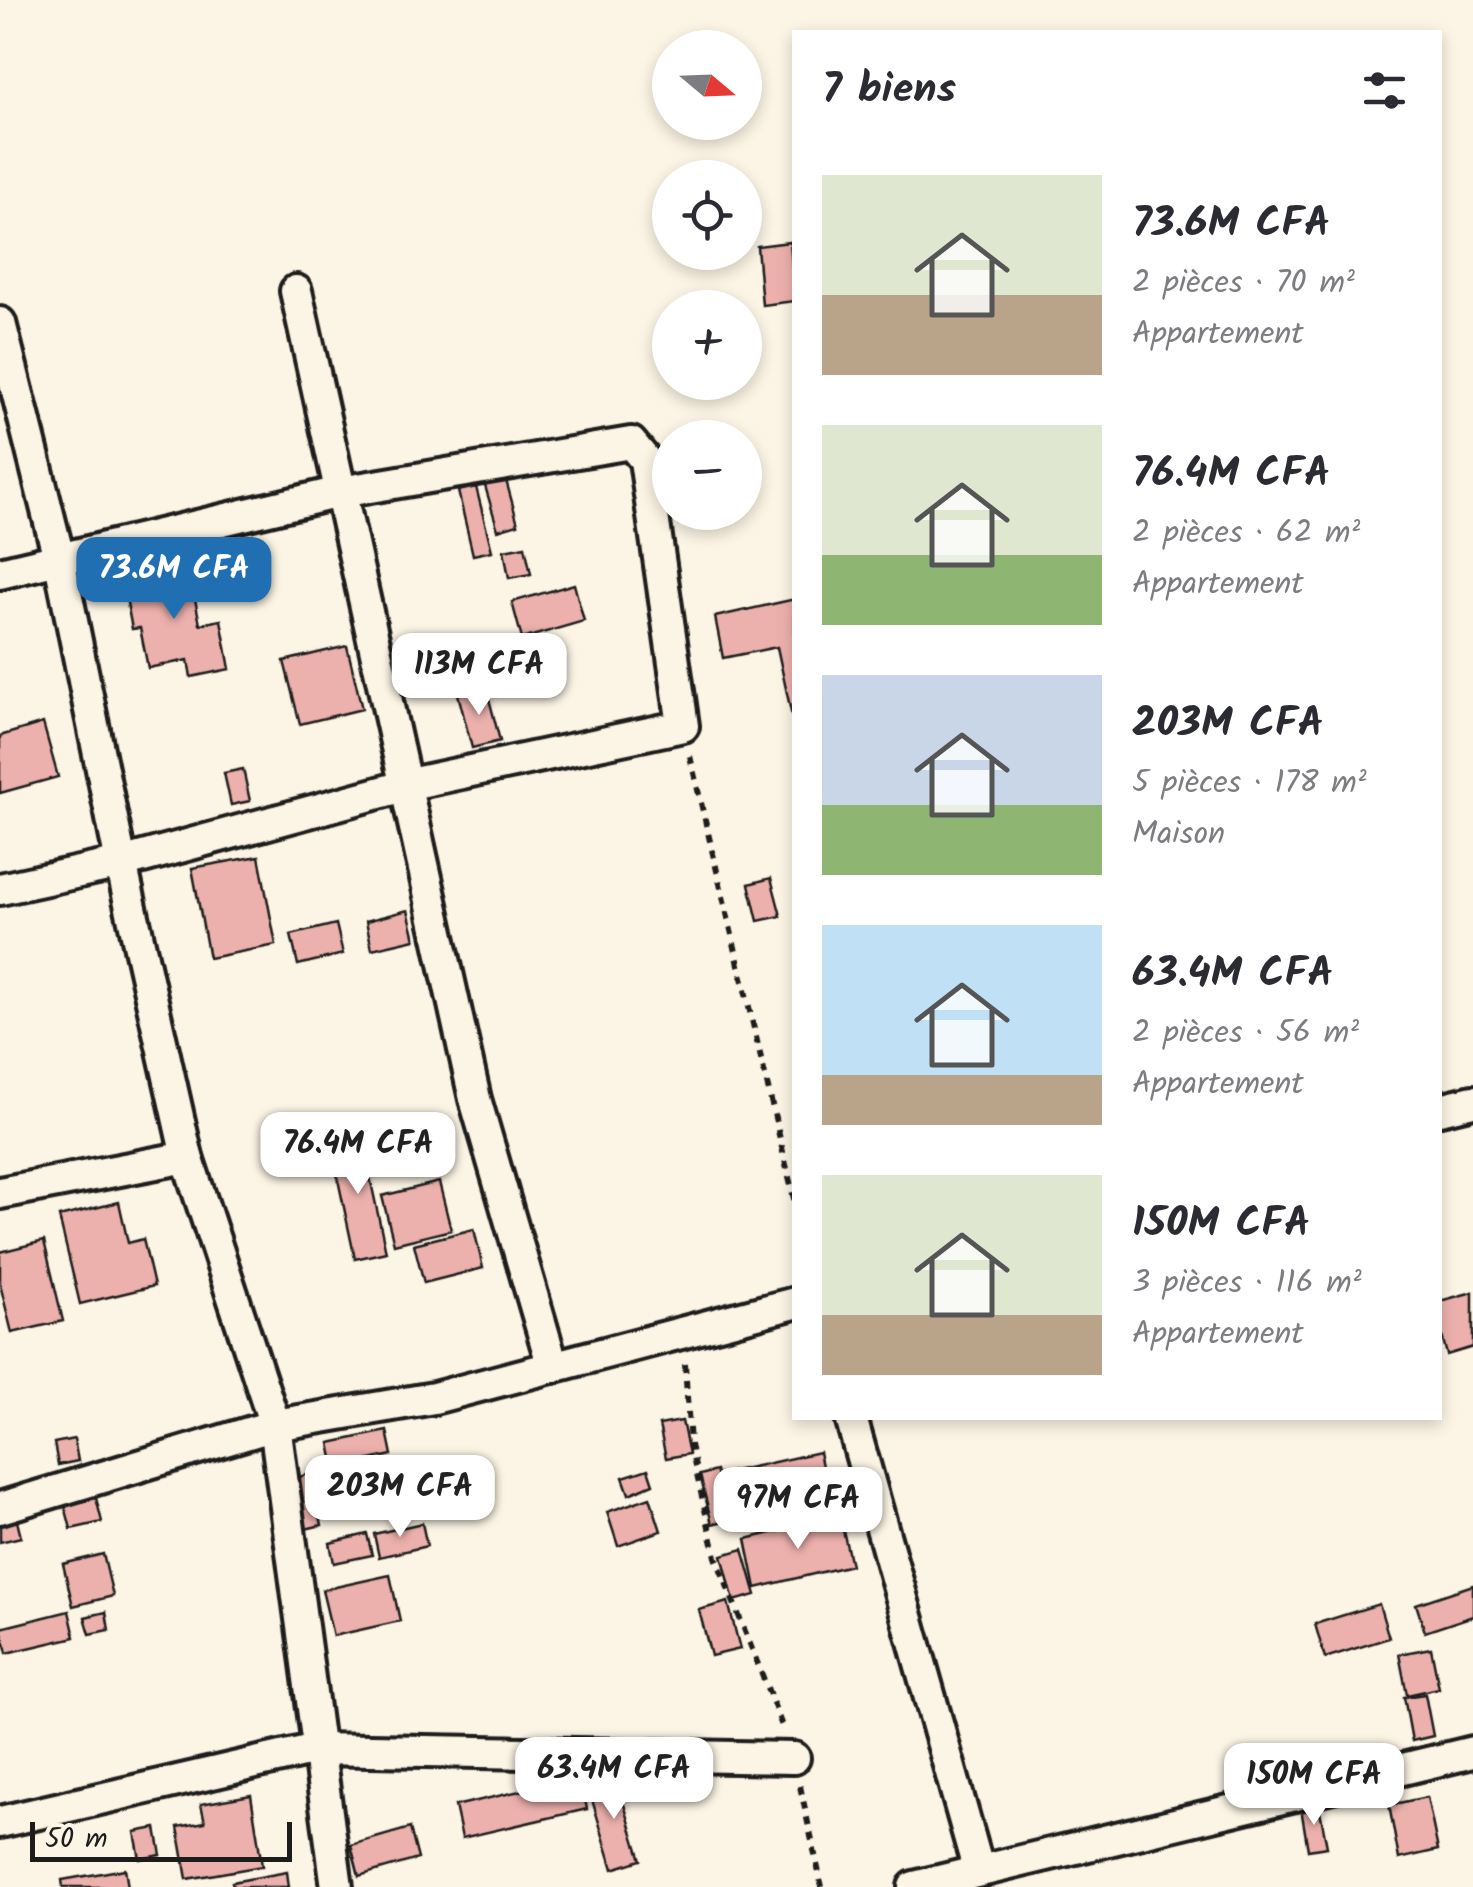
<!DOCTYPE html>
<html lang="fr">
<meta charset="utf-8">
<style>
:root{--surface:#fff;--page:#f7f7f7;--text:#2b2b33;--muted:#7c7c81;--accent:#1f6fb2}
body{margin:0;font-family:Kalam,sans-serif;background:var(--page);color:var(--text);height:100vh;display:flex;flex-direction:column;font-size:38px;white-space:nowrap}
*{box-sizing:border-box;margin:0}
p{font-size:32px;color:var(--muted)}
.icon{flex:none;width:55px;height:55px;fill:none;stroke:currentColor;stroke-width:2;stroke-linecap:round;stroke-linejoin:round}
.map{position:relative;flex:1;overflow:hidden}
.sheet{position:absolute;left:792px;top:30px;width:650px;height:1390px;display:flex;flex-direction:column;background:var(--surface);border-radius:0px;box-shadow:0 5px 15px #0003}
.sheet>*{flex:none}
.needle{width:65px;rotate:109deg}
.buttons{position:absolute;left:652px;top:30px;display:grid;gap:20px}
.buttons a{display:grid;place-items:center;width:110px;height:110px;border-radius:50%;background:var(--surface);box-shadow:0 5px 15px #0003;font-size:50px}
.scale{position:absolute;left:30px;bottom:25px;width:262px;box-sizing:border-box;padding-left:10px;border:5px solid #1c1c1c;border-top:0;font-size:28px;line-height:35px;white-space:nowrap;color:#1c1c1c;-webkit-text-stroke:8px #fcf5e5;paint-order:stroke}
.price{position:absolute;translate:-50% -85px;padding:0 22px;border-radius:20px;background:#fff;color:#222;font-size:32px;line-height:65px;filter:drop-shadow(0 2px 5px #0008)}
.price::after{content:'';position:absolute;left:50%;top:60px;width:30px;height:22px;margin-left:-15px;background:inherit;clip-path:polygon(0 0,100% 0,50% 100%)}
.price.current{background:var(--accent);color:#fff}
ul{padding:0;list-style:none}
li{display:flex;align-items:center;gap:30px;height:250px;padding:0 30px}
li span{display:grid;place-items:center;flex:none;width:280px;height:200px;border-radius:0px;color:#555}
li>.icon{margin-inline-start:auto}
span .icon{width:120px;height:120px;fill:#fffc;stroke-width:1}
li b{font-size:42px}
h2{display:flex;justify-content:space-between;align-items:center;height:120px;padding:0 30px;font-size:42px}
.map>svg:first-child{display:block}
.building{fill:#edb1ad;stroke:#1c1c1c;stroke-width:2.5}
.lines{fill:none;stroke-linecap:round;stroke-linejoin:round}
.street-casing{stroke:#1c1c1c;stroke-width:38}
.path{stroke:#1c1c1c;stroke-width:6;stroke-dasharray:8 8;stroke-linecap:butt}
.street{stroke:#fcf5e5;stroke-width:30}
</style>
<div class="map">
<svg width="1473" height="1887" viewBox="0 0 1473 1887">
<rect width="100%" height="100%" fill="#fcf5e5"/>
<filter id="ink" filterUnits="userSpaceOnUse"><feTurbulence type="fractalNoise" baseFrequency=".01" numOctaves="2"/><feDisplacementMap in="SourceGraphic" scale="20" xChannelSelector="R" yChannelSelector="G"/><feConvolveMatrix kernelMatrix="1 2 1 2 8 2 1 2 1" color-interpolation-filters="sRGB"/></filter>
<g filter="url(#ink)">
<g class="building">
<polygon points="790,242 795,301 762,305 757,246"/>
<polygon points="504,473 518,524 498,530 483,479"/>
<polygon points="476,487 492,551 473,555 458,491"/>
<polygon points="525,546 531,574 509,578 504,550"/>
<polygon points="188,564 200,624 221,620 230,669 191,677 188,660 148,668 140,628 132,629 122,577"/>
<polygon points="574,584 584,621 522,639 512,602"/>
<polygon points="795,599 795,726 794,726 777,647 723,658 715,617"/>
<polygon points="347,646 362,709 300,724 284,661"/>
<polygon points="486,687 500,741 472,748 458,694"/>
<polygon points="43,723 58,777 0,793 0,736"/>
<polygon points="243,769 250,801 231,805 224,773"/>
<polygon points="259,856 276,945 209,958 192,868"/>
<polygon points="771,878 781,916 758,921 749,884"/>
<polygon points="408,910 415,939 372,949 366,921"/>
<polygon points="336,924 343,954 298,965 291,935"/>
<polygon points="361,1135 386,1252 355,1259 330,1142"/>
<polygon points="439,1182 451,1230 394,1244 382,1196"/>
<polygon points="119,1202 128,1243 143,1239 154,1286 80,1304 59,1217"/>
<polygon points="474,1229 483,1268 424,1283 414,1244"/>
<polygon points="44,1241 63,1321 12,1333 0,1284 0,1252"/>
<polygon points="1473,1292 1473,1347 1447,1355 1440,1328 1440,1301"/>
<polygon points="682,1421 689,1454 666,1458 659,1425"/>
<polygon points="387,1431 392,1455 335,1468 330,1443"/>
<polygon points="74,1439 78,1461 58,1465 54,1443"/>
<polygon points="819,1452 829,1500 731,1522 721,1474"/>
<polygon points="648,1469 653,1484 629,1494 623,1477"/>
<polygon points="716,1471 728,1520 712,1524 700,1475"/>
<polygon points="311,1474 322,1525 301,1530 290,1479"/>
<polygon points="650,1497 661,1531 618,1546 607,1512"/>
<polygon points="96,1498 102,1522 71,1529 65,1506"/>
<polygon points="16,1517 21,1537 0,1542 0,1520"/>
<polygon points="840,1517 851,1565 756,1588 746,1539"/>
<polygon points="422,1523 427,1546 379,1557 374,1534"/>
<polygon points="367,1534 372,1555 334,1563 330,1543"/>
<polygon points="743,1549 756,1595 734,1601 722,1555"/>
<polygon points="103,1554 113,1596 73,1606 63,1564"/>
<polygon points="390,1575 400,1621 333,1636 322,1590"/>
<polygon points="1473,1585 1473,1616 1425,1632 1416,1604"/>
<polygon points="728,1602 740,1649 711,1656 699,1610"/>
<polygon points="1379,1604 1389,1638 1325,1658 1315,1624"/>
<polygon points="69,1611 75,1637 7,1653 1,1628"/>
<polygon points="106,1612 109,1630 90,1634 85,1617"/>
<polygon points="1431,1648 1439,1688 1407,1695 1399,1654"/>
<polygon points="1425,1694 1433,1736 1412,1741 1404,1697"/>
<polygon points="615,1775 641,1860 613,1869 587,1783"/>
<polygon points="580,1777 587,1809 462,1838 455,1806"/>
<polygon points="251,1795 262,1866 187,1879 178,1827 205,1822 201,1804"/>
<polygon points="1427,1797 1438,1850 1399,1859 1389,1805"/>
<polygon points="1319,1805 1327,1847 1308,1850 1301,1808"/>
<polygon points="156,1828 161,1855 140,1859 135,1832"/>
<polygon points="410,1828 418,1859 359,1876 351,1845"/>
<polygon points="125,1869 128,1887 63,1887 62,1880"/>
<polygon points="287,1872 289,1887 233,1887 232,1882"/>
</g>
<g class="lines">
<g class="street-casing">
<g id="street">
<polyline points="296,291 475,1099 553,1367"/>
<polyline points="0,323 60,562 121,863 187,1157 275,1425 337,1887"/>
<polyline points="0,573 340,492 631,443 645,460 683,726 419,782 121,863 0,889"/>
<polyline points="1440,1109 1473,1101"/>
<polyline points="0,1193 187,1157"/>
<polyline points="851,1418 978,1868"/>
<polyline points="0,1508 275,1425 434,1398 795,1303"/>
<polyline points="0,1822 316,1749 794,1758"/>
<polyline points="914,1887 1473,1752"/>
</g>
</g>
<g class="path">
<polyline points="690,756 795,1203"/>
<polyline points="685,1364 690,1445 716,1557 782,1726"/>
<polyline points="800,1786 822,1887"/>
</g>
<use href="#street" class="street"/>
</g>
</g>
</svg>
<div class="buttons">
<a><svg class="needle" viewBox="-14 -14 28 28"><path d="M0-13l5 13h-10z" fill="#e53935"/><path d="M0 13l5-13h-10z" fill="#7c7c81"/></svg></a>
<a><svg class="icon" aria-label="locate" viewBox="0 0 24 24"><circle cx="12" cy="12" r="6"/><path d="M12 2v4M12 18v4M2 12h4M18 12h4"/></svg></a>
<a>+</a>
<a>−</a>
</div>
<div class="scale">50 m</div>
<b class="price current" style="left:174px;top:622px">73.6M CFA</b>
<b class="price" style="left:479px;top:718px">113M CFA</b>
<b class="price" style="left:358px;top:1197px">76.4M CFA</b>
<b class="price" style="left:400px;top:1540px">203M CFA</b>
<b class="price" style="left:798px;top:1552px">97M CFA</b>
<b class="price" style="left:614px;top:1822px">63.4M CFA</b>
<b class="price" style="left:1314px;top:1828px">150M CFA</b>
<section class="sheet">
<h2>7 biens<svg class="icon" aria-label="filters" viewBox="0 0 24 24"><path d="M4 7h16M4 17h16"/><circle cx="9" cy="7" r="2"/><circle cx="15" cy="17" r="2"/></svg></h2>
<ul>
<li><span style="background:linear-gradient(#dfe7d0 60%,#b9a48a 0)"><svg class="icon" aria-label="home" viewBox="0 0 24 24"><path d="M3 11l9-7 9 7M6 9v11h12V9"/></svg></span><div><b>73.6M CFA</b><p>2 pièces · 70 m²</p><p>Appartement</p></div></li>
<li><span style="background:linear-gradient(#dfe7d0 65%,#8fb573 0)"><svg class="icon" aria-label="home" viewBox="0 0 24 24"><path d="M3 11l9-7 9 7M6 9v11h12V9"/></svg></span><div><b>76.4M CFA</b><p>2 pièces · 62 m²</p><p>Appartement</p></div></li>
<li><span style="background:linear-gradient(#c9d6e8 65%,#8fb573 0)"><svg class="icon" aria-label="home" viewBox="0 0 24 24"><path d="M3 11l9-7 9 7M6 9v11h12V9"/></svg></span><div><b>203M CFA</b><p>5 pièces · 178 m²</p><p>Maison</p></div></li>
<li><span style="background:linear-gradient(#bfe0f5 75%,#b9a48a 0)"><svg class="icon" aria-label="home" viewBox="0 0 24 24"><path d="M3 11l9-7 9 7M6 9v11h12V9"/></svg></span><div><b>63.4M CFA</b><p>2 pièces · 56 m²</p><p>Appartement</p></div></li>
<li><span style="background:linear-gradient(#dfe7d0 70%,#b9a48a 0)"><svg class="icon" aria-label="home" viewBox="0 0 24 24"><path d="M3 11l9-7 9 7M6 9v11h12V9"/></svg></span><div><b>150M CFA</b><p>3 pièces · 116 m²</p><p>Appartement</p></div></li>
</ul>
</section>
</div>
